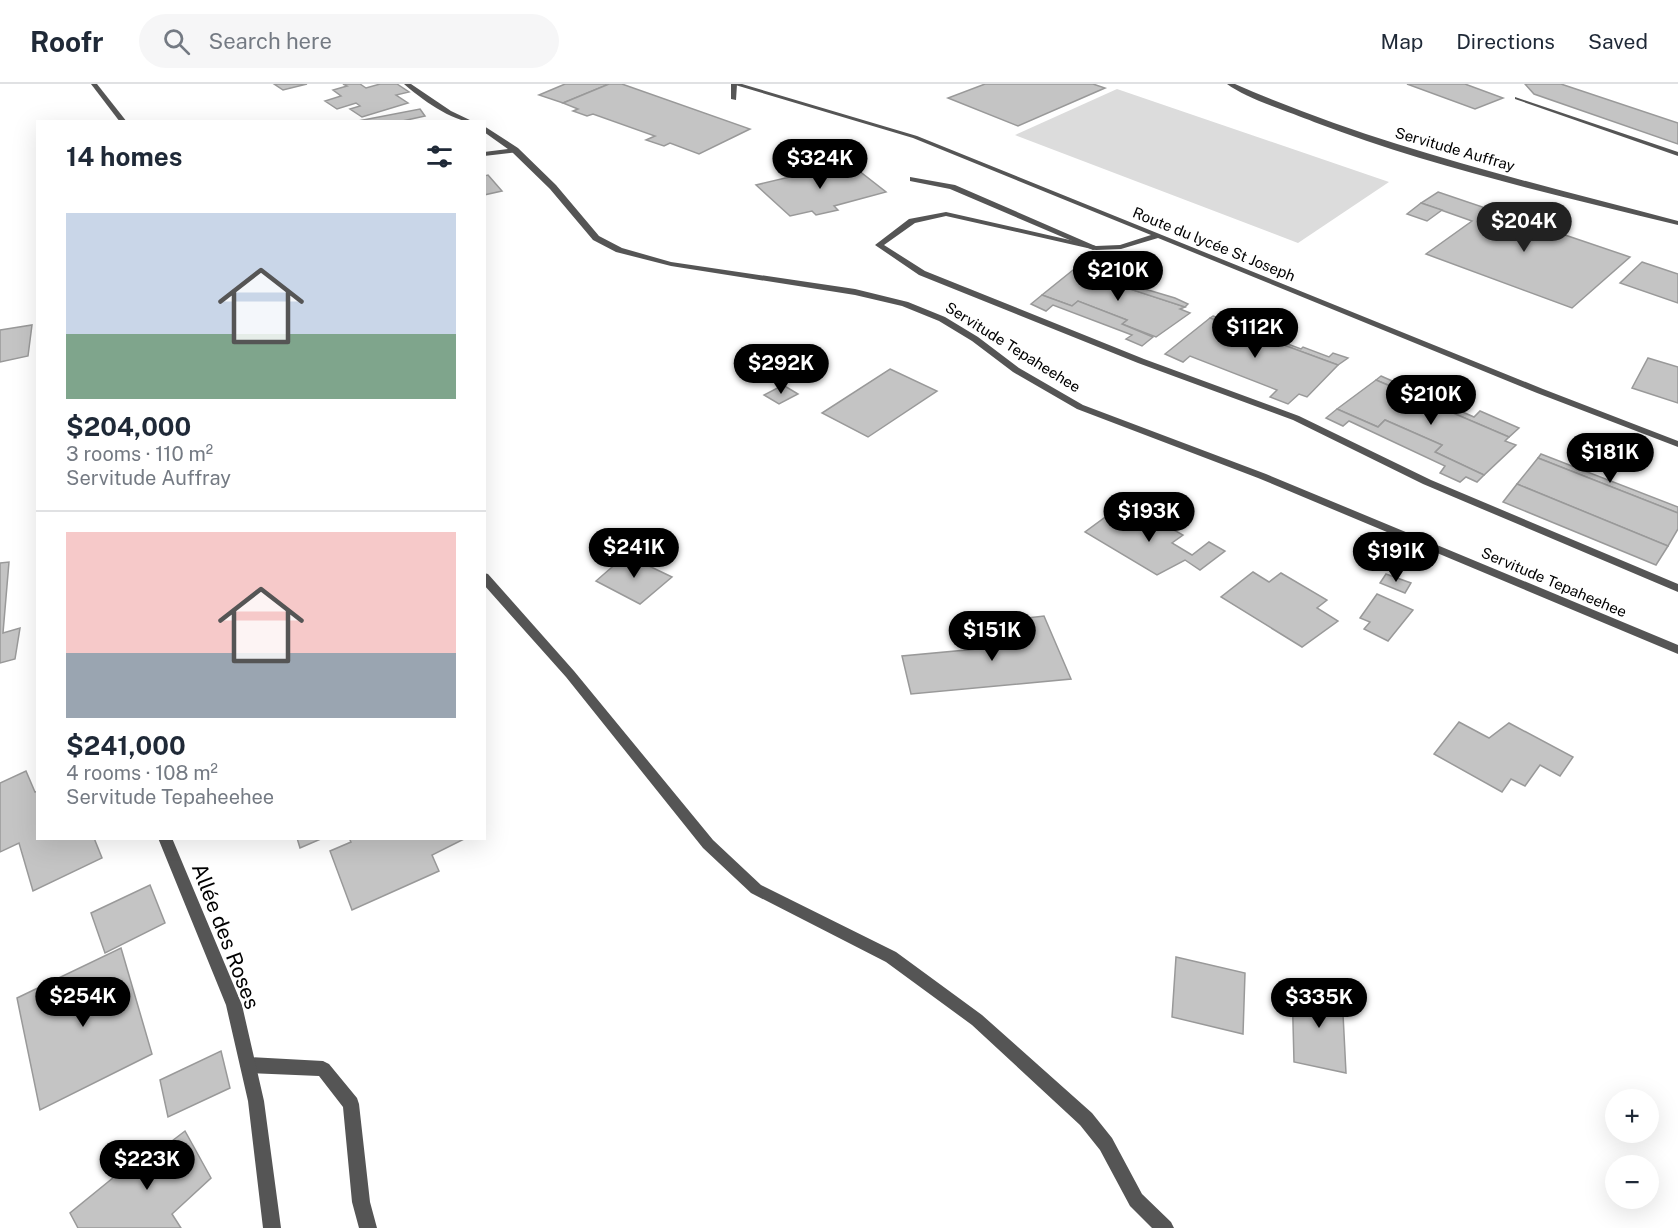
<!DOCTYPE html>
<meta charset="utf-8">
<style>
:root{--surface:#fff;--page:#f6f6f7;--text:#1f2937;--muted:#747a83;--line:#e0e1e3;--accent:#000}
body{margin:0;font-family:"Public Sans",sans-serif;background:var(--page);color:var(--text);height:100vh;display:flex;flex-direction:column;font-size:22px;white-space:nowrap}
*{box-sizing:border-box;margin:0}
p{font-size:20px;color:var(--muted)}
.icon{flex:none;width:33px;height:33px;fill:none;stroke:currentColor;stroke-width:2;stroke-linecap:round;stroke-linejoin:round}
.map{position:relative;flex:1;overflow:hidden}
.sheet{position:absolute;left:36px;top:36px;width:450px;height:720px;display:flex;flex-direction:column;background:var(--surface);border-radius:0px;box-shadow:0 6px 24px #0002}
.sheet>*{flex:none}
.buttons{position:absolute;left:1605px;top:1005px;display:grid;gap:12px}
.buttons a{display:grid;place-items:center;width:54px;height:54px;border-radius:50%;background:var(--surface);box-shadow:0 6px 24px #0002;font-size:30px}
.price{position:absolute;translate:-50% -51px;padding:0 14px;border-radius:21px;background:var(--accent);color:#fff;font-size:20px;line-height:39px;filter:drop-shadow(0 2px 3px #0008)}
.price::after{content:'';position:absolute;left:50%;top:36px;width:18px;height:14px;margin-left:-9px;background:inherit;clip-path:polygon(0 0,100% 0,50% 100%)}
.price.current{background:#222;color:#fff}
ul{padding:0;list-style:none}
li{display:grid;align-content:center;gap:12px;height:318px;padding:0 30px}
li+li{border-top:2px solid var(--line)}
li span{display:grid;place-items:center;height:186px;border-radius:0px;color:#555}
li>.icon{margin-inline-start:auto}
span .icon{width:108px;height:108px;fill:#fffc;stroke-width:1}
li b{font-size:26px}
h2{display:flex;justify-content:space-between;align-items:center;height:72px;padding:0 30px;font-size:26px}
header{display:flex;align-items:center;gap:36px;box-sizing:border-box;height:84px;padding:0 30px;background:var(--surface);border-bottom:2px solid var(--line)}
header strong{font-size:28px}
nav{display:flex;gap:33px;margin-inline-start:auto;font-size:21px}
.search{width:420px;height:54px;background:var(--page);display:flex;align-items:center;gap:15px;box-sizing:border-box;padding:0 21px;border-radius:33px;color:var(--muted);font-size:22px}
.map>svg:first-child{display:block}
.green{fill:#dcdcdc}
.building{fill:#c4c4c4;stroke:#999;stroke-width:1.5}
.lines{fill:none;stroke-linecap:round;stroke-linejoin:round}
.service{fill:#555;fill-rule:evenodd}
.minor{fill:#555;fill-rule:evenodd}
.tertiary{fill:#555;fill-rule:evenodd}
.labels{text-anchor:middle;dominant-baseline:central;stroke-width:4.5;stroke-linejoin:round;paint-order:stroke}
.far-street-label{font-size:15px;fill:#000;stroke:#fff}
.near-street-label{font-size:21px;fill:#000;stroke:#fff}
</style>
<header>
<strong>Roofr</strong>
<div class="search"><svg class="icon" aria-label="search" viewBox="0 0 24 24"><circle cx="10" cy="10" r="6"/><path d="M15 15l6 6"/></svg>Search here</div>
<nav><a>Map</a><a>Directions</a><a>Saved</a></nav>
</header>
<div class="map">
<svg width="1678" height="1144" viewBox="0 0 1678 1144">
<rect width="100%" height="100%" fill="#fff"/>
<polygon class="green" points="1117,5 1389,98 1298,159 1015,51"/>
<g class="building">
<polygon points="274,0 307,0 283,6"/>
<polygon points="343,0 360,0 366,4 380,0 397,0 409,8 396,11 408,19 362,33 350,25 360,22 356,19 337,25 325,17 341,12 333,6 347,2"/>
<polygon points="565,0 609,0 563,19 539,11"/>
<polygon points="609,0 622,0 750,45 699,70 670,59 664,62 646,56 655,52 593,30 587,32 573,27 578,25 563,19"/>
<polygon points="985,0 1093,0 1105,4 1018,42 948,14"/>
<polygon points="1407,0 1465,0 1503,14 1475,25"/>
<polygon points="1525,0 1561,0 1678,39 1678,60 1534,10"/>
<polygon points="420,25 425,32 398,38 358,37"/>
<polygon points="849,79 886,108 834,122 838,126 816,131 812,127 790,132 756,101"/>
<polygon points="488,91 502,107 484,111 484,92"/>
<polygon points="1438,108 1630,173 1572,224 1426,170 1472,137 1421,119"/>
<polygon points="1421,119 1442,126 1427,137 1407,130"/>
<polygon points="1642,178 1678,190 1678,219 1620,199"/>
<polygon points="1073,186 1185,223 1180,225 1190,229 1156,253 1122,240 1127,236 1078,217 1072,222 1042,211"/>
<polygon points="1108,194 1175,214 1188,220 1185,223 1105,197"/>
<polygon points="1042,211 1072,222 1078,217 1127,236 1122,240 1153,253 1142,262 1126,255 1132,251 1053,221 1046,227 1031,220"/>
<polygon points="1213,232 1301,265 1303,263 1329,273 1333,269 1348,274 1338,281 1210,234"/>
<polygon points="1210,234 1338,281 1307,313 1299,310 1288,320 1270,313 1277,306 1190,272 1183,278 1165,270"/>
<polygon points="32,241 28,272 0,278 0,246"/>
<polygon points="1648,274 1678,283 1678,319 1632,304"/>
<polygon points="890,285 937,307 868,353 822,329"/>
<polygon points="1381,292 1474,333 1480,327 1519,344 1509,353 1376,296"/>
<polygon points="1376,296 1509,353 1505,357 1516,361 1484,391 1435,368 1442,361 1385,336 1378,343 1337,325"/>
<polygon points="783,301 798,310 779,320 764,311"/>
<polygon points="1337,325 1378,343 1385,336 1442,361 1435,368 1484,391 1477,398 1466,393 1460,398 1440,389 1445,382 1349,337 1343,342 1326,334"/>
<polygon points="1541,370 1678,423 1678,429 1538,374"/>
<polygon points="1538,374 1678,429 1678,445 1668,462 1517,400"/>
<polygon points="1517,400 1668,462 1656,481 1503,418"/>
<polygon points="1115,426 1133,437 1144,429 1183,451 1172,459 1192,471 1209,458 1225,467 1200,486 1185,476 1157,491 1085,448"/>
<polygon points="626,471 672,493 640,520 596,497"/>
<polygon points="9,478 3,549 20,544 15,575 0,579 0,479"/>
<polygon points="1253,488 1269,498 1281,489 1327,516 1317,524 1338,537 1302,563 1221,513"/>
<polygon points="1386,490 1411,499 1405,509 1380,499"/>
<polygon points="1377,510 1413,526 1388,557 1364,545 1370,538 1360,534"/>
<polygon points="1044,532 1071,595 911,610 902,572 1009,562 1001,537"/>
<polygon points="1459,638 1489,654 1509,639 1573,673 1560,692 1540,681 1525,702 1511,695 1502,708 1434,670"/>
<polygon points="26,687 35,708 38,707 38,754 94,754 102,774 33,807 19,759 0,768 0,699"/>
<polygon points="297,754 323,754 300,764"/>
<polygon points="349,754 466,754 432,771 439,787 352,826 330,767 351,758"/>
<polygon points="150,801 165,839 105,869 91,829"/>
<polygon points="121,864 152,970 40,1026 17,914"/>
<polygon points="1176,873 1245,889 1243,950 1172,933"/>
<polygon points="1292,900 1342,910 1346,989 1294,978"/>
<polygon points="221,967 230,1004 168,1033 160,996"/>
<polygon points="185,1047 211,1094 172,1130 181,1144 78,1144 70,1129 130,1080 134,1086"/>
</g>
<g class="lines">
<g class="service">
<polygon points="91,0 97,0 127,38 120,38"/>
<polygon points="731,0 737,0 736,16 731,15"/>
<polygon points="515,64 518,64 518,68 484,72 484,68"/>
<polygon points="910,93 955,101 1100,164 1093,166 950,105 910,97"/>
<polygon points="484,489 488,490 574,587 713,756 761,801 896,868 982,931 1092,1029 1112,1054 1142,1110 1171,1138 1174,1144 1152,1144 1130,1122 1100,1066 1080,1041 972,941 886,878 751,809 703,764 566,593 484,501"/>
<polygon points="248,973 323,977 329,980 357,1014 359,1020 370,1118 377,1144 359,1144 352,1118 343,1023 319,992 248,989 242,986 240,981 242,976"/>
</g>
<g class="minor">
<path d="M404,0H411L451,27L474,38C452,38 420,14 404,0Z"/>
<polygon points="732,0 742,0 917,52 1543,305 1678,357 1678,363 1537,309 1158,154 1121,165 1096,166 946,132 915,139 884,161 925,187 1144,275 1299,332 1431,396 1678,500 1678,508 1423,400 1293,336 1138,279 919,191 875,161 909,135 946,128 1096,162 1120,161 1151,151 913,54"/>
<polygon points="1515,13 1678,68 1678,72 1515,15"/>
<polygon points="484,42 518,64 556,101 599,152 622,164 671,178 855,205 908,218 945,233 978,253 1019,284 1083,321 1266,390 1678,561 1678,570 1258,394 1077,325 1013,288 972,257 939,237 902,222 855,211 671,182 616,168 593,156 550,105 512,68 484,48"/>
<polygon points="158,754 172,754 242,921 264,1017 281,1144 263,1144 248,1017 226,921"/>
</g>
<path class="tertiary" d="M1227,0H1235C1379,63 1527,97 1678,137V141C1556,111 1432,83 1314,38C1290,28 1247,15 1227,0Z"/>
</g>
<g class="labels">
<g class="far-street-label">
<text transform="translate(1455 65) rotate(16)">Servitude Auffray</text>
<text transform="translate(1214 160) rotate(22)">Route du lycée St Joseph</text>
<text transform="translate(1013 263) rotate(32)">Servitude Tepaheehee</text>
<text transform="translate(1554 498) rotate(23)">Servitude Tepaheehee</text>
</g>
<g class="near-street-label">
<text transform="translate(226 852) rotate(69)">Allée des Roses</text>
</g>
</g>
</svg>
<div class="buttons">
<a>+</a>
<a>−</a>
</div>
<b class="price" style="left:820px;top:106px">$324K</b>
<b class="price current" style="left:1524px;top:169px">$204K</b>
<b class="price" style="left:1118px;top:218px">$210K</b>
<b class="price" style="left:1255px;top:275px">$112K</b>
<b class="price" style="left:781px;top:311px">$292K</b>
<b class="price" style="left:1431px;top:342px">$210K</b>
<b class="price" style="left:1610px;top:400px">$181K</b>
<b class="price" style="left:1149px;top:459px">$193K</b>
<b class="price" style="left:634px;top:495px">$241K</b>
<b class="price" style="left:1396px;top:499px">$191K</b>
<b class="price" style="left:992px;top:578px">$151K</b>
<b class="price" style="left:83px;top:944px">$254K</b>
<b class="price" style="left:1319px;top:945px">$335K</b>
<b class="price" style="left:147px;top:1107px">$223K</b>
<section class="sheet">
<h2>14 homes<svg class="icon" aria-label="filters" viewBox="0 0 24 24"><path d="M4 7h16M4 17h16"/><circle cx="9" cy="7" r="2"/><circle cx="15" cy="17" r="2"/></svg></h2>
<ul>
<li><span style="background:linear-gradient(#c9d6e8 65%,#7fa58c 0)"><svg class="icon" aria-label="home" viewBox="0 0 24 24"><path d="M3 11l9-7 9 7M6 9v11h12V9"/></svg></span><div><b>$204,000</b><p>3 rooms · 110 m²</p><p>Servitude Auffray</p></div></li>
<li><span style="background:linear-gradient(#f6c9c9 65%,#9aa5b1 0)"><svg class="icon" aria-label="home" viewBox="0 0 24 24"><path d="M3 11l9-7 9 7M6 9v11h12V9"/></svg></span><div><b>$241,000</b><p>4 rooms · 108 m²</p><p>Servitude Tepaheehee</p></div></li>
</ul>
</section>
</div>
